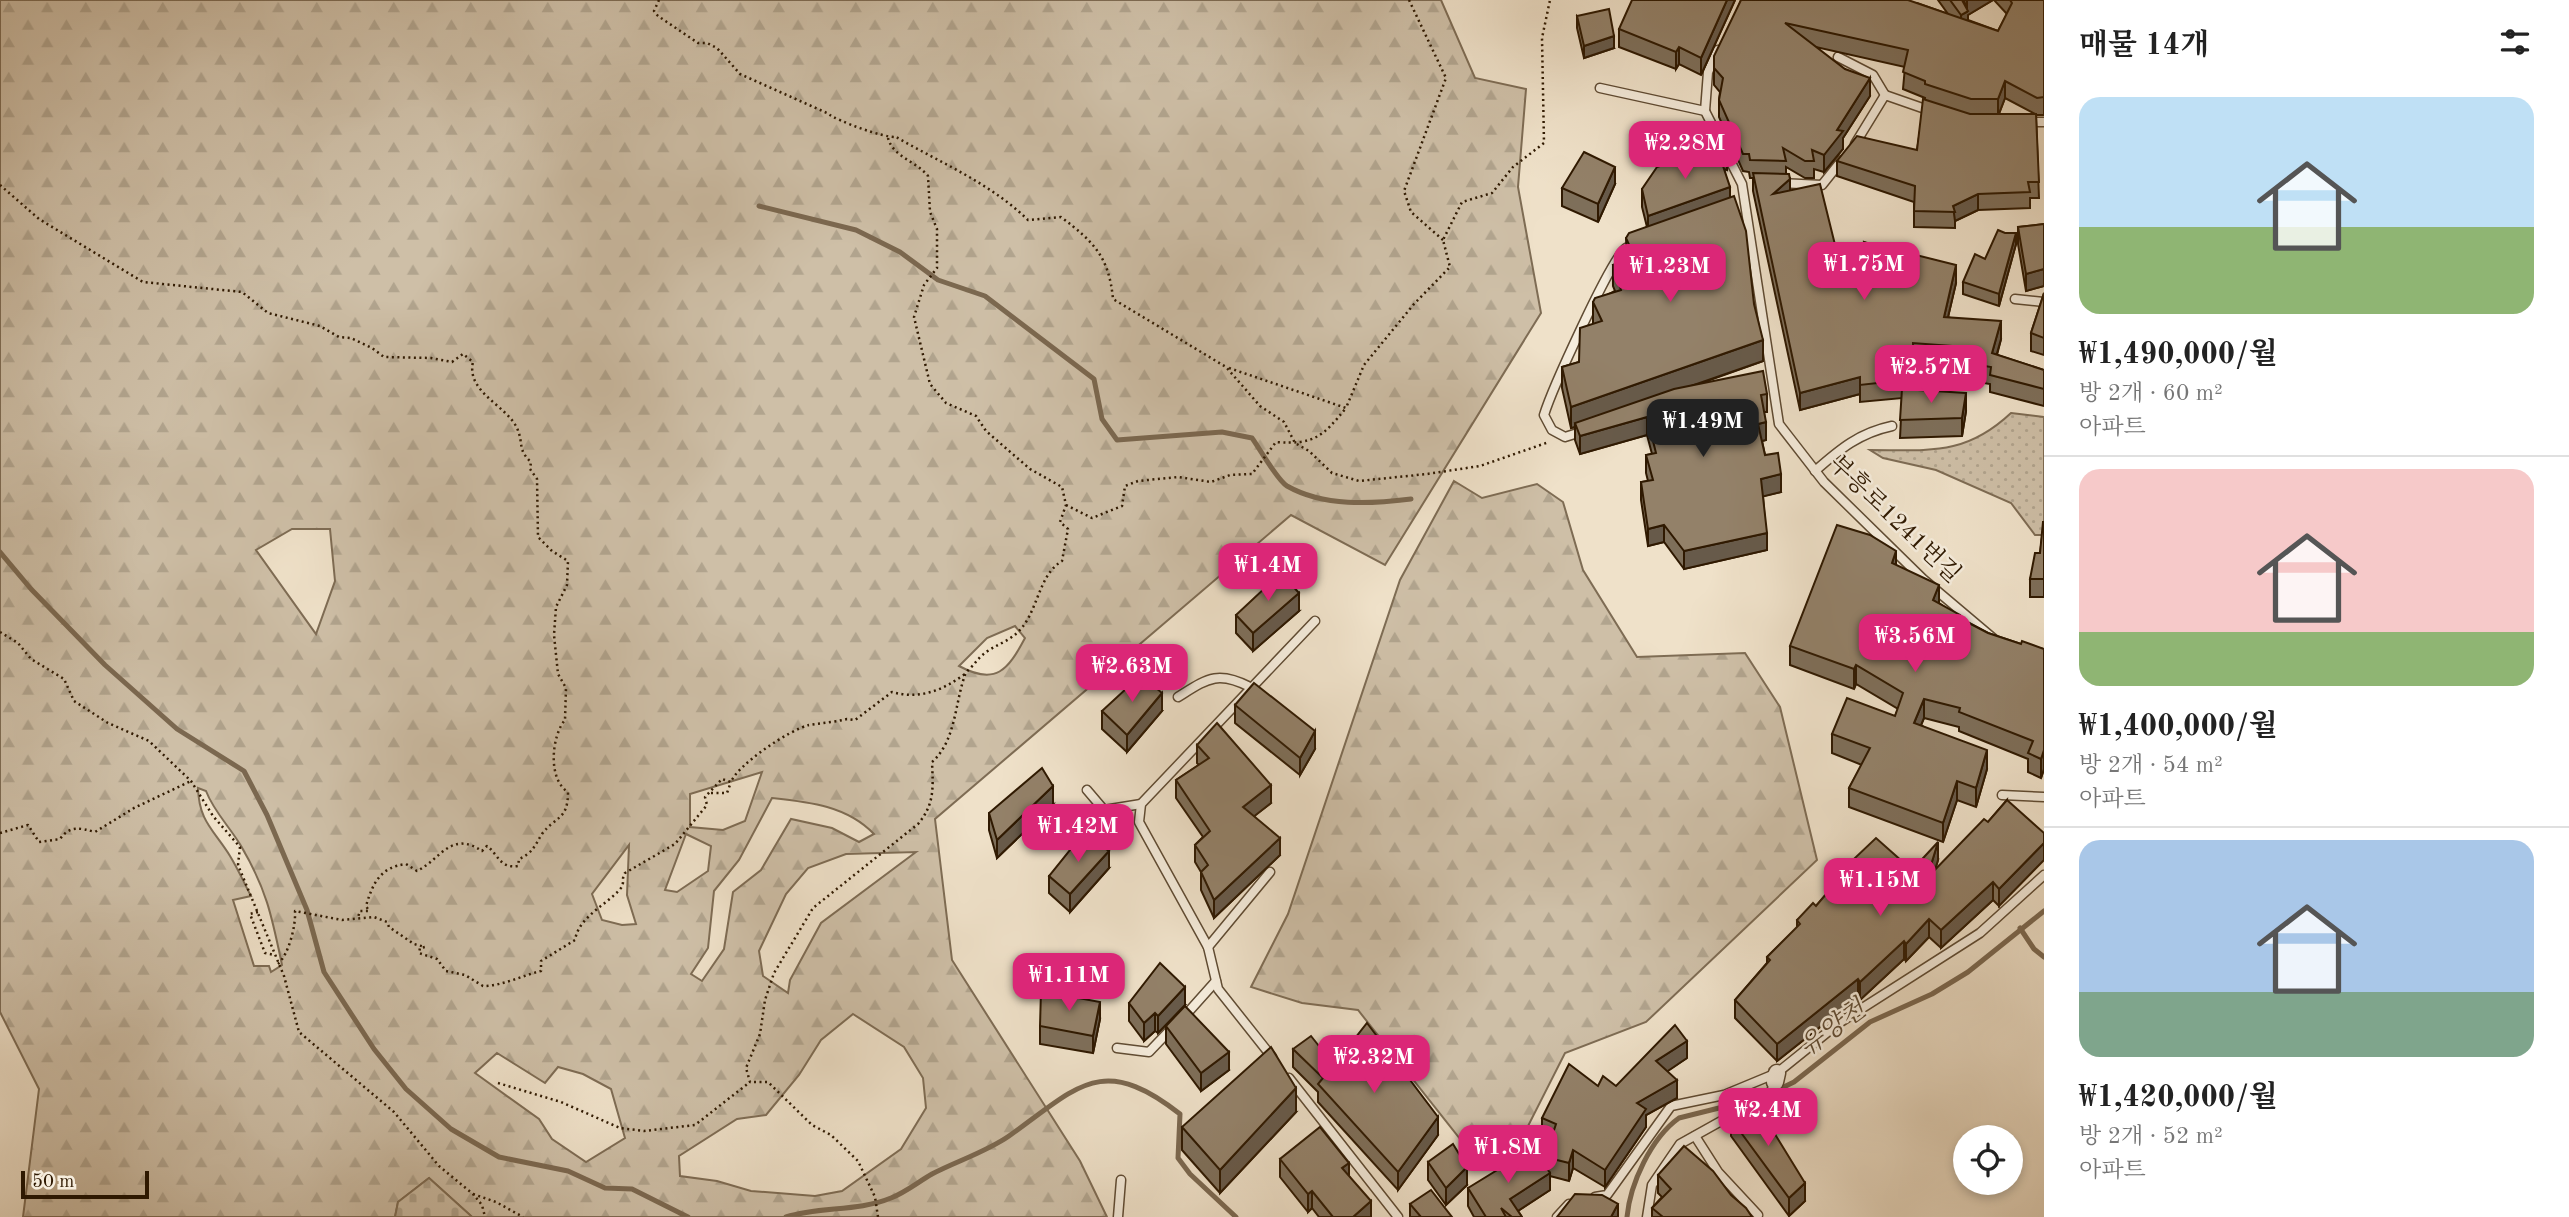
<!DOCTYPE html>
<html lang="ko">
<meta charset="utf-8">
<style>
:root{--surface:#fff;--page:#f6f6f6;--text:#222;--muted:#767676;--line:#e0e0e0;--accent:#db2777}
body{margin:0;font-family:"Old Standard TT","Noto Serif KR",serif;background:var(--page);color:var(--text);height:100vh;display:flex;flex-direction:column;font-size:26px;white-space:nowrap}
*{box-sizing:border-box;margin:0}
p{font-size:23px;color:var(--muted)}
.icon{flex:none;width:38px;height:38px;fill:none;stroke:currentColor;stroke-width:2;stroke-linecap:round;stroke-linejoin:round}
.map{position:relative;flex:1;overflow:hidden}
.side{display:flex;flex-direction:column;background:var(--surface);width:525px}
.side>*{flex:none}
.controls{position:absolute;left:1953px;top:1125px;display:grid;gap:14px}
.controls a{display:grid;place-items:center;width:70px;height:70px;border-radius:50%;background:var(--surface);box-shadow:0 4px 10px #0003;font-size:35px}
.scale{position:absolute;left:21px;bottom:18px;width:128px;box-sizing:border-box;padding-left:7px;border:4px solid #2f1901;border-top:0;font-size:19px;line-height:24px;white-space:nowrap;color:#2f1901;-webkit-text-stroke:5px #f5ecdc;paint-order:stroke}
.price{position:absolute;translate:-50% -60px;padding:0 16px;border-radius:14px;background:var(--accent);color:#fff;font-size:23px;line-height:46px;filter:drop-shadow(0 2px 4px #0008)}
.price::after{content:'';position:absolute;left:50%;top:42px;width:21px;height:16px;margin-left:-10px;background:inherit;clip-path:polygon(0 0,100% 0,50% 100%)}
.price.selected{background:#222;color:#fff}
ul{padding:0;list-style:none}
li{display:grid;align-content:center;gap:14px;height:371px;padding:0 35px}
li+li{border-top:2px solid var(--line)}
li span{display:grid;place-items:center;height:217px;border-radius:21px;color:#555}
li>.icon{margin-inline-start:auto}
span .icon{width:126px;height:126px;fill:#fffc;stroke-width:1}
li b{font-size:30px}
h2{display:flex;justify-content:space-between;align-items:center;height:84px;padding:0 35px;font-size:30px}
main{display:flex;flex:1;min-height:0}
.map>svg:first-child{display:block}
.grass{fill:url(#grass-dots);stroke:#7e6c54;stroke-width:2}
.forest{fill:url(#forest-firs);stroke:#7e6c54;stroke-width:2;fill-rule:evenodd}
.cemetery{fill:url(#cemetery-stones);stroke:#7e6c54;stroke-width:2}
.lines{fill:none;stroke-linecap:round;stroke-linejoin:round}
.stream{stroke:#7b6850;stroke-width:5}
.service-casing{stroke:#5f4b33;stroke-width:11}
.minor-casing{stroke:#5f4b33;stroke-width:19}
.path{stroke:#2f1901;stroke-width:2.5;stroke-dasharray:2 3.5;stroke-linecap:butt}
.service{stroke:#f5ecdc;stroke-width:8}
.minor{stroke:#f5ecdc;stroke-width:16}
.wall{fill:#7e6f5a;stroke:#2f1901;stroke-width:2;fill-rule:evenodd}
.shaded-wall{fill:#675a4a;stroke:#2f1901;stroke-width:2}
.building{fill:#938169;stroke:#2f1901;stroke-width:2}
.labels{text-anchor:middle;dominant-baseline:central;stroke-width:5;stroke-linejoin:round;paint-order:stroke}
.street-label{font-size:24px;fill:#2f1901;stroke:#f5ecdc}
.water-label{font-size:26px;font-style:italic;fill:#624e36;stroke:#f5ecdc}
</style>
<main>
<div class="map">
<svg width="2044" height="1217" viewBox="0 0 2044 1217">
<defs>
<pattern id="grass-dots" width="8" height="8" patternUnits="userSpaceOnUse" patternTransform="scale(1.75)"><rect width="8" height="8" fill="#cebfa7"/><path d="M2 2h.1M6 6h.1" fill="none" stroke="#b1a48e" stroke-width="1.8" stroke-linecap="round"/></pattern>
<pattern id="forest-firs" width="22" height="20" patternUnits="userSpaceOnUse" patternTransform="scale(1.75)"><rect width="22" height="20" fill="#cebfa7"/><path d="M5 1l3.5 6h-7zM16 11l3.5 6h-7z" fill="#b1a48e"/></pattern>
<pattern id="cemetery-stones" width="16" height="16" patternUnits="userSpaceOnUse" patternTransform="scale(1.75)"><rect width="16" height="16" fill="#cebfa7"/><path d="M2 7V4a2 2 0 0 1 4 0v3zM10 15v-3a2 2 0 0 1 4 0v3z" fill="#b1a48e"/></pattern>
</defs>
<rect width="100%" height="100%" fill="#efe1c9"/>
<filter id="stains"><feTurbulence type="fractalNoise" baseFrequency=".00286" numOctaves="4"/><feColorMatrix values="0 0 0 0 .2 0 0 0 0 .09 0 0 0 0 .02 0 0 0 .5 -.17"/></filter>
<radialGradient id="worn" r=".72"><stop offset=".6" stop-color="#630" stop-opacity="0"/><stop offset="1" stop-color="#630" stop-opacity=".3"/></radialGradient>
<path class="grass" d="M2011,413L2044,417V535H2035L2011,503L1936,470L1883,458L1870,450C1930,450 1965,456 2011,413Z"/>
<g class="forest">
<path d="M0,0H1441L1475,78L1526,89L1518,187L1541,313L1385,565L1291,515L935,819L952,960L1080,1161L1107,1217H472L429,1178L398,1202L395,1217H23L39,1089L0,1012ZM292,529H330L335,581L316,634L256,550ZM1015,626L1025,638C1008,670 996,686 959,666L987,638ZM762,772L745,821L723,830L690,827V794ZM198,788L206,791C214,812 230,827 241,846C267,890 272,917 282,965L271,972L269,966H254L233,900L251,896C244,883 238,869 230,856C214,830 199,822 198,788ZM772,798C810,802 847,806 874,834L859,842L832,828L791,819L761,870L733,892L724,949L702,981L691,974L708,948L714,891L739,860ZM686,834L711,846L708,871L677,892L665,890ZM629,845L627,895L636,924L622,925L602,920L592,894ZM916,852L821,923L790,980L788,993L763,976L759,951L786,894L808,868L846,854ZM853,1014L904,1047L923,1078L926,1108L901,1149L842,1191L815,1196L751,1191L717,1181L680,1176L679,1156L737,1119L766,1115L799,1075L821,1040ZM497,1053L545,1083L558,1067L583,1074L611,1089L625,1138L586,1162L552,1139L539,1119L475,1073Z"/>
<polygon points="1454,481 1482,498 1537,484 1563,502 1583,570 1637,657 1745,653 1780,707 1817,860 1646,1022 1565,1053 1524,1134 1472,1154 1358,1010 1302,1003 1251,987 1288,914 1400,580"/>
</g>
<polygon class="cemetery" points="429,1178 470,1215 472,1217 395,1217 398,1202"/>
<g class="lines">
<g class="stream">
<path d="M759,206L856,230L900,252L938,280L985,296L1094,379L1102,419L1117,440L1222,432L1252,438C1260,449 1277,480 1287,486C1324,507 1371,504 1411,499"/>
<polyline points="0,552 31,589 105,665 177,729 244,771 267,815 307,910 324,972 374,1049 406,1089 451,1129 499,1157 568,1171 605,1188 632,1189 688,1217"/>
<polyline points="2020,928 2034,949 2044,957"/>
<path d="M786,1217C820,1206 857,1212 891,1198C906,1192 918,1182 932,1174C957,1161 986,1152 1009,1136C1077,1088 1101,1052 1180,1114L1178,1158L1190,1174L1236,1217"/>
<path d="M1627,1217C1630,1184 1651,1138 1679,1118L1763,1097L1794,1082L1870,1022L1932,994L1968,972L2044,911"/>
</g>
<g class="service-casing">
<g id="service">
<polyline points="1838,57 1873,75 1885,95"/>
<polyline points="1600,88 1705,111 1742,184 1779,424 1824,482 1923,579 1994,639"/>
<polyline points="1705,111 1708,72 1718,50"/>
<polyline points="2026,122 2044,122"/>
<polyline points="1855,144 1885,95 1931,111"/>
<polyline points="1780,183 1822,185 1842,160"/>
<polyline points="2015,299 2044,302"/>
<path d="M1584,431L1565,437L1552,430L1544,415C1551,392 1611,258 1626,248C1629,246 1633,246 1636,244"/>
<path d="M1815,471C1840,449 1859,433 1892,426"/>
<path d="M1178,697C1207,679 1217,670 1250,687"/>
<polyline points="1087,790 1104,810"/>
<polyline points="2002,795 2044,797"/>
<polyline points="1077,822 1104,810 1141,804"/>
<polyline points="1208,947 1270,872"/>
<polyline points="1183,1018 1216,981"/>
<polyline points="1117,1048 1149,1052 1171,1029"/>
<polyline points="1272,1057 1218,989 1208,947 1139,822 1141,804 1315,621"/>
<polyline points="1289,1078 1398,1217"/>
<polyline points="1695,1136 1718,1172 1758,1215"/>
<polyline points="1595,1197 1607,1195 1671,1106 1724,1095 1777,1073 1839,1023 1980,933 2044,875"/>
<polyline points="1118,1217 1121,1180"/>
<polyline points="1557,1217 1569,1204"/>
<polyline points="1647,1217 1652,1185 1680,1144 1723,1120 1764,1108 1775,1082"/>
</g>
</g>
<g class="minor-casing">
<polyline id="minor" points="1775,1082 1777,1073"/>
</g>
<g class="path">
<path d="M659,0L654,11L658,16L698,43H707L717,48L740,74L827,113C837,121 884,138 896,137C941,163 990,183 1028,220L1061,217C1094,242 1109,257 1113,299L1226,367L1260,406L1284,422L1295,443L1309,451L1332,473L1359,481L1427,474L1480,466L1549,442"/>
<polyline points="1409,0 1446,78 1404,191 1411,212 1443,240"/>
<path d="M0,185L39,219L143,282L242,292L268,313L320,326L339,337L351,338L372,348L384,357L431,358L452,362L463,354L473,362C466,392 506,405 517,428C524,444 517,449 531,462L530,469L537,479L538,537L552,551L568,561L567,585L556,607L554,635L558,674L566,688L565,720C552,735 547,779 568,792C568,821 555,816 542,834C535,845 533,853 519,859L518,866C500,869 498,854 487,846L482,851C451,830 441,859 417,871L406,864C381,867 373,882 366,906L369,911H360L358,917"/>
<polyline points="1229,368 1346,408 1364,365 1414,304 1450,267 1443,240 1462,202 1492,193 1513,167 1544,143 1542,38 1550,0"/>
<path d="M1066,505L1092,518L1122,506L1125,486L1138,481L1178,477L1211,482L1230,475L1252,474L1276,442C1315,445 1323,436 1346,408"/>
<polyline points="0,632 18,643 31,659 64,679 74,701 108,723 149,741 191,781 213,816 240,847 238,865 284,976 299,1032 394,1112 439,1166 473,1194 482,1205 485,1217"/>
<polyline points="711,793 727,793 731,782"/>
<path d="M0,833L28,825L39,842L60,839C70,825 80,828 95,832L134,808L191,781"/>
<polyline points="258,912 250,914 265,953 274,955"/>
<path d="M278,964C289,954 296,925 295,911L342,920L374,917L387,922L389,927L414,944L425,947L420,948L419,953L437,959L446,971L465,975L483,986C502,986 521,976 541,971V961L575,940C579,916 607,905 621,888C625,882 621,879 625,873L675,844L707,805L705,797L722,779L731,782C738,764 791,729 809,725C822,723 835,722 847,719L855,720L892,692C920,700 943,690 965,674"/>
<polyline points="498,1083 561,1102 620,1128 644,1131 695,1125 750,1082"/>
<polyline points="473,1194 496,1202 523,1217"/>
<path d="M878,1217L875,1197L858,1161L831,1135L812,1125L768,1082H750L746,1068L760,1034L765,1000L774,973L813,908L918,824C935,804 933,787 932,762C956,741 955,702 965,675C966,671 972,667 975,663C989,645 1003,646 1018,632C1038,613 1038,575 1062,561L1068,529L1060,522L1066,505L1062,487L1030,469L986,431L976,416L946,403L930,384L914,317L924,285L937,268V229L930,212L928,176C916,161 893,157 888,138"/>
</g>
<use href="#service" class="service"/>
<use href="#minor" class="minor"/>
</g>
<g class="wall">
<polygon points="1735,0 1701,75 1679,64 1676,69 1619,47 1619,29"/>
<path d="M1741,0L1917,3L1948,14L1938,0H1962L1966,7L1964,0H1993L1968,15V20L1998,31L2007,14L1994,0H2044V115H2036L2039,198H2030V208L1978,210L1955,221V228L1914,227V202L1837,176V161L1917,150L1925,98L1903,89L1905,67L1816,47L1870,96L1843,138V149L1824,172L1814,169V178H1805L1786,167V174L1790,190L1840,265L1864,260V242L1956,283L1948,317L2001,339L1997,355L2044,370V406L1990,392V384L1948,377V363L1913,360L1914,390L1966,411L1962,436L1900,438L1902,398L1860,402V394L1800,410L1753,191V178H1750L1749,172L1743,171L1719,117V100L1720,92L1714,85V68ZM2005,98L2035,114H1999Z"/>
<polygon points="1577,16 1614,48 1584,58 1577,28"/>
<polygon points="1724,145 1727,152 1727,170 1724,169 1754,304 1763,361 1696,385 1767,394 1767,412 1764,412 1766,440 1762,441 1765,455 1781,492 1763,496 1767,550 1684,569 1664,542 1648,546 1641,500 1641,482 1648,481 1646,473 1646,455 1652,454 1647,435 1580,454 1575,440 1575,427 1571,428 1562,388 1562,367 1579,362 1593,324 1593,302 1615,291 1613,286 1613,265 1627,261 1626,238 1647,227 1642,207 1642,189"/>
<polygon points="1615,184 1598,222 1562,206 1562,188"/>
<polygon points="2044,224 2044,286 2026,291 2018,244 2018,227"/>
<polygon points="2016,244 1999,306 1963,294 1963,282"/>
<polygon points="2044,293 2044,355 2031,351 2031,333"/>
<polygon points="2044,522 2044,597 2030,597 2030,579 2040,553"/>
<polygon points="1896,565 1939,603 1960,618 1988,633 2021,644 2044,649 2044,769 2041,778 2028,772 2028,759 1959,731 1959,727 1924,718 1921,725 1987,769 1976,807 1957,800 1943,842 1849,807 1849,788 1862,765 1832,753 1832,734 1895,716 1898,709 1856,684 1854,689 1790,665 1790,646"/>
<polygon points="1299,611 1253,651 1236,633 1236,615"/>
<polygon points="1235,705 1315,749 1300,775 1235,723"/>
<polygon points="1102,711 1162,711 1127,752 1102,729"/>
<polygon points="1197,745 1271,803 1254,816 1280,855 1214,918 1201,890 1201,872 1195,862 1195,845 1203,837 1176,798 1176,780 1199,765 1197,763"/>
<polygon points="2007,800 1999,906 1993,900 1941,948 1929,937 1906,961 1904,959 1860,1000 1858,997 1777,1061 1735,1018 1735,1000 1767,963 1767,957 1797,928 1797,920 1816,906 1836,883 1836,876 1912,870 1938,860 1935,870 1988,822"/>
<polygon points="1053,804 997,858 989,830 989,813"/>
<polygon points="1109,868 1070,912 1049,893 1049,876"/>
<polygon points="1129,1003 1185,1005 1158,1033 1155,1031 1144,1041 1129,1021"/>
<polygon points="1100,1019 1093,1053 1040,1044 1040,1026"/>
<polygon points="1166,1026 1229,1070 1201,1091 1166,1044"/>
<polygon points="1293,1049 1334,1065 1438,1135 1398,1190 1318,1102 1318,1092 1293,1067"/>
<polygon points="1687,1058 1667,1071 1677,1098 1646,1115 1646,1127 1605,1187 1573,1168 1569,1181 1550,1176 1550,1190 1518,1211 1522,1217 1474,1217 1468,1206 1468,1188 1545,1167 1545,1157 1551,1139 1542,1135 1542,1118 1598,1086 1616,1086"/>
<polygon points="1296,1112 1220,1193 1182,1150 1182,1127"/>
<polygon points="1731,1119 1805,1201 1789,1216 1731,1136"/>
<polygon points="1280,1159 1349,1176 1371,1217 1319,1217 1312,1208 1308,1212 1280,1177"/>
<polygon points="1428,1162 1467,1185 1446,1205 1428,1180"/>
<polygon points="1658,1175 1731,1195 1752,1217 1652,1217 1652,1208 1662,1197 1658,1193"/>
<polygon points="1410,1204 1452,1217 1410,1217"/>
</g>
<g class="shaded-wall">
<polygon points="1727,0 1735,0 1701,75 1701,58"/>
<polygon points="1967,0 1993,0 1968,15 1968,29 1961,33 1961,15 1967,12"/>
<polygon points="1614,36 1614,48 1584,58 1584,46"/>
<polygon points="1679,47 1679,64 1676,69 1676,52"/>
<polygon points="1870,78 1870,96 1843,138 1843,149 1824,172 1824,155 1837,130"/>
<polygon points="2005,81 2005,98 1998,116 1998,99"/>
<polygon points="1615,167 1615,184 1598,222 1598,204"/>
<polygon points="1790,179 1790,196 1773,194"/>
<polygon points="1730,187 1730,205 1648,234 1648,216"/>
<polygon points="1978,194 1978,210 1955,221 1953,206"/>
<polygon points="2016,233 2016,244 1999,306 1999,294"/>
<polygon points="1956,265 1956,283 1944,334 1944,317"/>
<polygon points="2044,269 2044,286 2026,291 2026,274"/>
<polygon points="2001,321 2001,339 1992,371 1992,353"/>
<polygon points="1763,340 1763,361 1576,426 1575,423 1575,427 1571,428 1571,407"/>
<polygon points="1860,377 1860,394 1800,410 1800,393"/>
<polygon points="1966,393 1966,411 1962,436 1962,418"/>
<polygon points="1647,417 1647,435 1580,454 1580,436"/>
<polygon points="1766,422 1766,440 1758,442 1758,424"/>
<polygon points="1781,474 1781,492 1761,497 1761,479"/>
<polygon points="1664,525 1664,542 1648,546 1648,529"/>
<polygon points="1767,533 1767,550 1684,569 1684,551"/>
<polygon points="1896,551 1896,571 1892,563"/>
<polygon points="1939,585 1939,604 1933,600"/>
<polygon points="1299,593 1299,611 1253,651 1253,633"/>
<polygon points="1856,665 1856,684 1854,689 1854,669"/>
<polygon points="1162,693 1162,711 1127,752 1127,735"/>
<polygon points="1924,699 1924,718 1914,742 1914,723"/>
<polygon points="1315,731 1315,749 1300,775 1300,758"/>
<polygon points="1987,750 1987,769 1976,807 1976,788"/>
<polygon points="2044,750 2044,769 2041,778 2041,759"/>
<polygon points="1957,781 1957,800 1943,842 1943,823"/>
<polygon points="1271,785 1271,803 1243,825 1243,807"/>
<polygon points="1053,786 1053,804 997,858 997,840"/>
<polygon points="1280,838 1280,855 1214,918 1214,900"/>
<polygon points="1938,842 1938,860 1927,896 1927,878"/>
<polygon points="2044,843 2044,860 1999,906 1999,889"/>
<polygon points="1109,851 1109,868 1070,912 1070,894"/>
<polygon points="1993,882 1993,900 1941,948 1941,930"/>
<polygon points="1929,919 1929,937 1906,961 1906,944"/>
<polygon points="1904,941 1904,959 1860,1000 1860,982"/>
<polygon points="1858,979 1858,997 1777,1061 1777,1044"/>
<polygon points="1185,987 1185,1005 1158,1033 1158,1016"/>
<polygon points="1100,1002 1100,1019 1093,1053 1093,1036"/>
<polygon points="1155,1013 1155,1031 1144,1041 1144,1023"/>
<polygon points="1687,1041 1687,1058 1656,1079 1656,1061"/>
<polygon points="1229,1052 1229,1070 1201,1091 1201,1073"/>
<polygon points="1677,1080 1677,1098 1646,1115 1646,1127 1605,1187 1605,1170 1637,1103"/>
<polygon points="1296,1088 1296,1112 1220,1193 1220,1170"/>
<polygon points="1438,1117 1438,1135 1398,1190 1398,1172"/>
<polygon points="1573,1150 1573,1168 1569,1181 1569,1163"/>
<polygon points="1349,1163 1349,1181 1342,1168"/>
<polygon points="1467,1167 1467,1185 1446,1205 1446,1188"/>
<polygon points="1550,1173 1550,1190 1510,1216 1510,1199"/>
<polygon points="1805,1183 1805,1201 1789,1216 1789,1198"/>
<polygon points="1312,1191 1312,1208 1308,1212 1308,1194"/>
<polygon points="1371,1201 1371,1217 1353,1217"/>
<polygon points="1618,1204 1618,1217 1611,1217"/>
</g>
<g class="building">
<polygon points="1632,0 1727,0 1701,58 1679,47 1676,52 1619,29"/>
<polygon points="1741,0 1908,0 1998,31 2012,3 2010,0 2044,0 2044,97 2037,98 2005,81 1998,99 1971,99 1925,84 1925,81 1903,72 1908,50 1785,23 1845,69 1870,78 1837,130 1843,131 1824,155 1812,150 1814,161 1805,161 1783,148 1786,161 1750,160 1749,154 1743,154 1719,100 1723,78 1714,68 1714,56"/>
<polygon points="1950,0 1962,0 1968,11 1961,15"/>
<polygon points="1609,9 1614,36 1584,46 1577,16"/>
<polygon points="1923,99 1970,114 2036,114 2039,182 2028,182 2030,192 1978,194 1953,206 1955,212 1914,211 1915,186 1837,161 1857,136 1917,150"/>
<polygon points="1724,145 1727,152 1718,151 1730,187 1648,216 1642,189 1657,167"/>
<polygon points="1584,152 1615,167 1598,204 1562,188"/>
<polygon points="1753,173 1789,174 1790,179 1773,194 1820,184 1840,265 1867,259 1864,242 1956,265 1944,317 2001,321 1992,353 2044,370 2044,389 1990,375 1991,367 1948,360 1951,346 1913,343 1914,379 1860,385 1860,377 1800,393"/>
<polygon points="1734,196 1746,231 1754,304 1763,340 1571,407 1562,367 1579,362 1580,328 1602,321 1593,302 1595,298 1621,290 1613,265 1635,258 1626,238 1629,233"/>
<polygon points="2044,224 2044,269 2026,274 2018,227"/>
<polygon points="1998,230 2005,233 2016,233 1999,294 1963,282 1975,254 1985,259"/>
<polygon points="2044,293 2044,338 2031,333"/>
<polygon points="1763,371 1767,394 1761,395 1766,422 1758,424 1765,455 1778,453 1781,474 1761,479 1767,533 1684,551 1664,525 1648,529 1641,482 1653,480 1646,455 1656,453 1647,417 1580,436 1575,423 1674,389"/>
<polygon points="1902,389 1966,393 1962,418 1900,420"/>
<polygon points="2043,522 2044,522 2044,579 2030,579 2035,553 2040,553"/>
<polygon points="1837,525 1870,535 1896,551 1892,563 1939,585 1933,600 1960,615 1959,618 1988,633 2021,644 2022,641 2044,649 2044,750 2041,759 2028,753 2033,741 1959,712 1960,708 1924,699 1914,723 1987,750 1976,788 1957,781 1943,823 1849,788 1870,748 1832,734 1847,698 1895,716 1903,693 1856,665 1854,669 1790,646"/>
<polygon points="1281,573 1299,593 1253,633 1236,615"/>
<polygon points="1141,675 1162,693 1127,735 1102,711"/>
<polygon points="1254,683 1315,731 1300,758 1235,705"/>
<polygon points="1217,723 1271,785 1243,807 1280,838 1214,900 1201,872 1208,865 1195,845 1210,831 1176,780 1209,758 1197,745"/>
<polygon points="1042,768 1053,786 997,840 989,813"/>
<polygon points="2007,800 2044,833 2044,843 1999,889 1993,882 1941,930 1929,919 1906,944 1904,941 1860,982 1858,979 1777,1044 1735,1000 1770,960 1767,957 1800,924 1797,920 1813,903 1816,906 1839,879 1836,876 1876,838 1912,870 1938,842 1927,878 1984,819 1988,822"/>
<polygon points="1082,835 1109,851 1070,894 1049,876"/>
<polygon points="1160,963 1185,987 1158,1016 1155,1013 1144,1023 1129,1003"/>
<polygon points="1041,991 1100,1002 1093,1036 1040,1026"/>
<polygon points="1185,1006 1229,1052 1201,1073 1166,1026"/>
<polygon points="1367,1023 1438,1117 1398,1172 1318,1084 1323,1078 1293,1049 1311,1036 1334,1065"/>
<polygon points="1675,1025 1687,1041 1656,1061 1677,1080 1637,1103 1646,1109 1605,1170 1573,1150 1569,1163 1545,1157 1556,1124 1542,1118 1569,1064 1598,1086 1603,1076 1616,1086"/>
<polygon points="1271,1047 1296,1088 1220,1170 1182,1127"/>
<polygon points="1754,1100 1805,1183 1789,1198 1731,1119"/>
<polygon points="1320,1127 1349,1163 1342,1168 1371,1201 1353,1217 1333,1217 1312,1191 1308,1194 1280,1159"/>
<polygon points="1453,1144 1467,1167 1446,1188 1428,1162"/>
<polygon points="1684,1146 1713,1171 1731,1195 1746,1208 1752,1217 1663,1217 1652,1208 1671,1189 1658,1175"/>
<polygon points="1533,1148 1550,1173 1510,1199 1522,1217 1512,1217 1501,1208 1506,1217 1486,1217 1468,1188"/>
<polygon points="1431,1190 1452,1217 1421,1217 1410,1204"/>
<polygon points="1575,1194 1602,1195 1618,1204 1611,1217 1557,1217"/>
</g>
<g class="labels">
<g class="street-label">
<text transform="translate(1894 520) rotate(44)">부흥로1241번길</text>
</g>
<g class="water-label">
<text transform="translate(1833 1029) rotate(-36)">유양천</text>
</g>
</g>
<rect width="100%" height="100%" filter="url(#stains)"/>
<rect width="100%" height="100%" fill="url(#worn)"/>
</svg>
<div class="controls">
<a><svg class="icon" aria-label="locate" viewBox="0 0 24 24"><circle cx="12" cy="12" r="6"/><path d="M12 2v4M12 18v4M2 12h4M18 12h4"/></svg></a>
</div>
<div class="scale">50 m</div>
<b class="price" style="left:1685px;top:181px">₩2.28M</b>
<b class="price" style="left:1864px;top:302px">₩1.75M</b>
<b class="price" style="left:1670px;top:304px">₩1.23M</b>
<b class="price" style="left:1931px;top:405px">₩2.57M</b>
<b class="price selected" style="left:1703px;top:459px">₩1.49M</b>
<b class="price" style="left:1268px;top:603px">₩1.4M</b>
<b class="price" style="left:1915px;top:674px">₩3.56M</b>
<b class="price" style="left:1132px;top:704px">₩2.63M</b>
<b class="price" style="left:1078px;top:864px">₩1.42M</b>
<b class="price" style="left:1880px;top:918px">₩1.15M</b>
<b class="price" style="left:1069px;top:1013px">₩1.11M</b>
<b class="price" style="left:1374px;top:1095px">₩2.32M</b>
<b class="price" style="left:1768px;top:1148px">₩2.4M</b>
<b class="price" style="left:1508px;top:1185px">₩1.8M</b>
</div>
<section class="side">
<h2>매물 14개<svg class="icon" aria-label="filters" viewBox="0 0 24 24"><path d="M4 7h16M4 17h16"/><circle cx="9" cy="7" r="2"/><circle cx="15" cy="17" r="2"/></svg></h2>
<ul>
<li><span style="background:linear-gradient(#bfe0f5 60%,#8fb573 0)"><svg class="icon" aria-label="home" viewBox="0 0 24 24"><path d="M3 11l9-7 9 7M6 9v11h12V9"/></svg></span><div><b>₩1,490,000/월</b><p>방 2개 · 60 m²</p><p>아파트</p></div></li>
<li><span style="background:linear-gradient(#f6c9c9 75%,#8fb573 0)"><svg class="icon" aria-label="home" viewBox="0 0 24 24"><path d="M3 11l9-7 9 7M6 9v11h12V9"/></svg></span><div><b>₩1,400,000/월</b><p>방 2개 · 54 m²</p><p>아파트</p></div></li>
<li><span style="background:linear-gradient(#a9c7e8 70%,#7fa58c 0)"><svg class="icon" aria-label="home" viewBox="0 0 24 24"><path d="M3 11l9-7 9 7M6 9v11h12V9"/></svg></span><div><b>₩1,420,000/월</b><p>방 2개 · 52 m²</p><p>아파트</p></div></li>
</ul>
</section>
</main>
